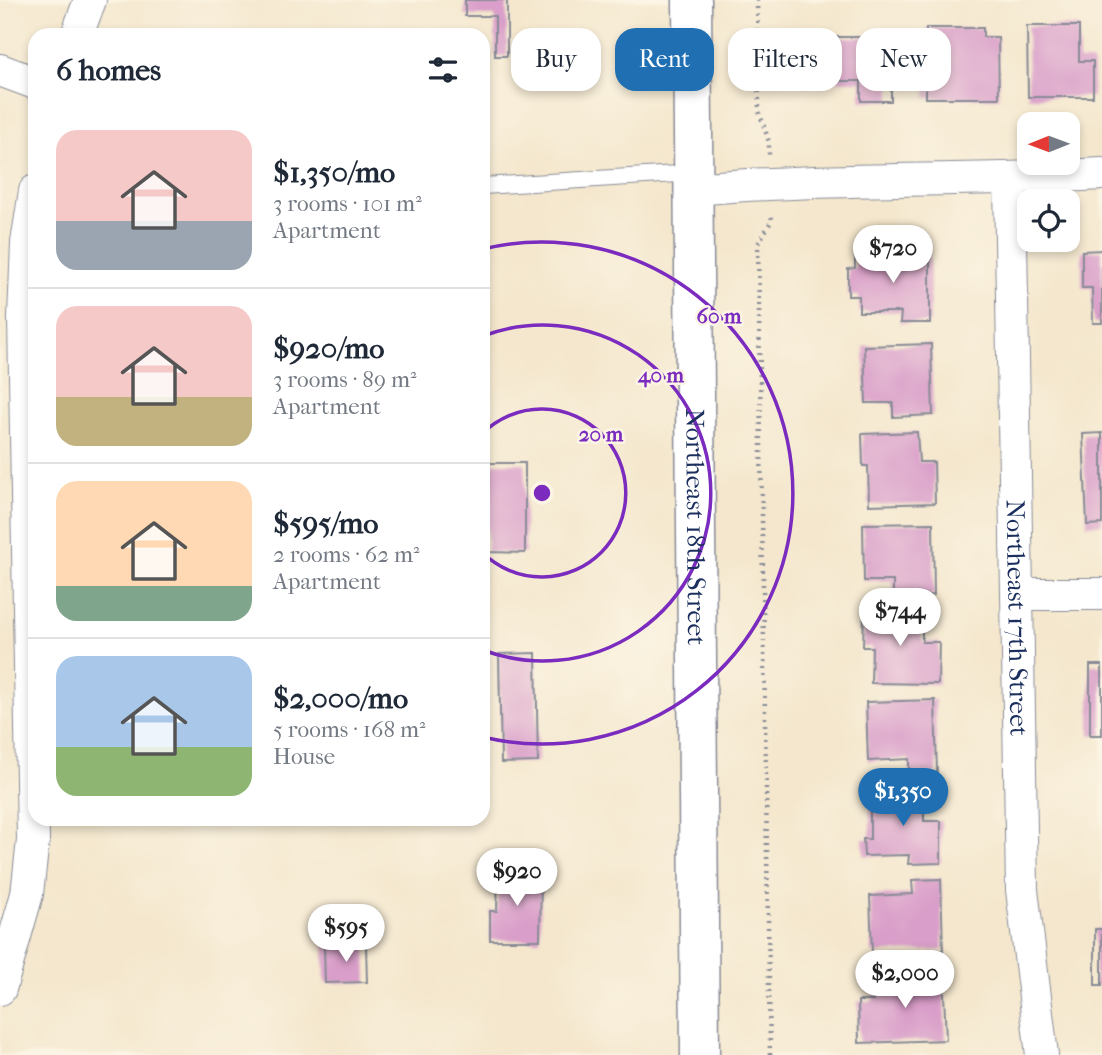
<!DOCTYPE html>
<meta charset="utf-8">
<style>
:root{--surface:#fff;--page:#f6f6f7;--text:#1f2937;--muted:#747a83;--line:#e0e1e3;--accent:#1f6fb2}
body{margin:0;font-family:"IM FELL French Canon",serif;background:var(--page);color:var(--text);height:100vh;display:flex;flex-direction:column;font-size:26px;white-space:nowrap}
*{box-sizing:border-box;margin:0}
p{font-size:23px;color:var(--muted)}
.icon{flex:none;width:38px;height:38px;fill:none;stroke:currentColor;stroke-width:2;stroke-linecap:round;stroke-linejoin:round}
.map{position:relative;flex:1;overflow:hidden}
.drawer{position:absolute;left:28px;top:28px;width:462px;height:798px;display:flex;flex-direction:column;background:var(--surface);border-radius:21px;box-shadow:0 4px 10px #0003}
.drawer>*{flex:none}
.top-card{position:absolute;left:511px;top:28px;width:485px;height:63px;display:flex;gap:14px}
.needle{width:46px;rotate:269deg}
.controls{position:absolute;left:1017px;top:112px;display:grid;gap:14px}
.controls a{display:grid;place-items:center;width:63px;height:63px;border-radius:14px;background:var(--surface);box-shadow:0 4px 10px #0003;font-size:35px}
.price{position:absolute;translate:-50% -60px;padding:0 16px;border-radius:24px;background:#fff;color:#222;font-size:23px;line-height:46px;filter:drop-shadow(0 2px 4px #0008)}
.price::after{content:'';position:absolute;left:50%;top:42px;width:21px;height:16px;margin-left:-10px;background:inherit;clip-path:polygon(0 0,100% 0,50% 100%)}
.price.selected{background:var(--accent);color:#fff}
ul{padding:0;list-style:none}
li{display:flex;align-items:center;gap:21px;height:175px;padding:0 28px}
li+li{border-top:2px solid var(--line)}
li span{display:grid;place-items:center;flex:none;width:196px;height:140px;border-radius:21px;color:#555}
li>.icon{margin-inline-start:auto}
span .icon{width:84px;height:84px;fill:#fffc;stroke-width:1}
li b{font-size:30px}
h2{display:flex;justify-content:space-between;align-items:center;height:84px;padding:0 28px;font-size:30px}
.tag{padding:0 24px;border-radius:21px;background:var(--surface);box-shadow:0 4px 10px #0003;font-size:24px;line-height:63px}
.tag.selected{background:var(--accent);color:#fff}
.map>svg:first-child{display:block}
.building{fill:#d99ec9}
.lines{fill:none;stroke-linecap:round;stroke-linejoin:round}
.service-casing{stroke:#888b96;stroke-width:18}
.minor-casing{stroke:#888b96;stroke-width:34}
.tertiary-casing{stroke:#888b96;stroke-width:41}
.path{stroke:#888b96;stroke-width:4.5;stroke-dasharray:2 5;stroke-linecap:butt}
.service{stroke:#fff;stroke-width:16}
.minor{stroke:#fff;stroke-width:32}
.tertiary{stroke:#fff;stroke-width:38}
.ring{fill:none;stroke:#7b2cbf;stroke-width:3.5}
.labels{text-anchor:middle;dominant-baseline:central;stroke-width:5;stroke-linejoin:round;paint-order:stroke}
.street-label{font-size:26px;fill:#1b2f5e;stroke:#fcf5e5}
.centre{fill:#7b2cbf;stroke:#fcf5e5;stroke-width:3.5}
.ring-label{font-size:21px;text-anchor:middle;font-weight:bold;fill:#7b2cbf;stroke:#fcf5e5;stroke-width:5;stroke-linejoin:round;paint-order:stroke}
</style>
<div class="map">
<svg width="1102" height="1055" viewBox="0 0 1102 1055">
<rect width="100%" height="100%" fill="#fcf5e5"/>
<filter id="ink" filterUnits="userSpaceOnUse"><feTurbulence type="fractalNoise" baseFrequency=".0143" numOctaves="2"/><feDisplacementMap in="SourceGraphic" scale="14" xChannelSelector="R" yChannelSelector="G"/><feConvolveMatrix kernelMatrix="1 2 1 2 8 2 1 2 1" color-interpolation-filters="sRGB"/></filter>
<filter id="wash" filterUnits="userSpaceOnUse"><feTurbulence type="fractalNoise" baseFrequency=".00686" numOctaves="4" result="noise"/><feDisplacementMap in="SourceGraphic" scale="28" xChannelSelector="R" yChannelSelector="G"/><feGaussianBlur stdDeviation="1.57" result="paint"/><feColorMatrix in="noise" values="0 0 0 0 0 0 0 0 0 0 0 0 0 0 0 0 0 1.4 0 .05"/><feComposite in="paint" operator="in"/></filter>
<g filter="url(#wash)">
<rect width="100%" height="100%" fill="#f4e7cd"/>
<g id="blocks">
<g class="building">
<polygon points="465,0 507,0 507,56 495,56 495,16 465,16"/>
<polygon points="1027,26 1079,26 1079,61 1093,61 1093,97 1028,97"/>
<polygon points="926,28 983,28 983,37 998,37 999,98 926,98"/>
<polygon points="827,37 891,37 891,101 861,101 861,81 826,81"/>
<polygon points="1102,250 1102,323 1093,323 1092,288 1082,288 1082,251"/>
<polygon points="855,253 930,254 930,323 900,323 901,312 859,312 859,296 848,296 848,269 855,268"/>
<polygon points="483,289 485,289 487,343 483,344"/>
<polygon points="931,344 933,415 893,417 893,403 866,403 864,346"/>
<polygon points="917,432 919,462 934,462 935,503 869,505 868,466 863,466 862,434"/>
<polygon points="1102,433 1102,524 1087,525 1083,434"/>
<polygon points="483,463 525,463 525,553 487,552 487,508 483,508"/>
<polygon points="933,523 934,595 893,596 893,581 864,581 863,524"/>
<polygon points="864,611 922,611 922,642 939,642 938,684 871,683 872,647 863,647"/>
<polygon points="536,653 538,762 501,763 499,654"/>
<rect x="1090" y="665" width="12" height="70"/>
<polygon points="935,700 937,773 909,773 909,759 868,761 866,702"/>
<polygon points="924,790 924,821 941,821 941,863 908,864 909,855 864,856 863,839 870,839 870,791"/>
<polygon points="498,873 541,873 540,940 490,940 490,911 497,911"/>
<polygon points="941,879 943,950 872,953 870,896 913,894 912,880"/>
<rect x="1095" y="929" width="7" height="56"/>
<polygon points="366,945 367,982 325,983 324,946"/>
<polygon points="943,969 946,1040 859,1043 858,1001 873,1001 873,985 906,984 906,970"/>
</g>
</g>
</g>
<g filter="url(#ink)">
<use href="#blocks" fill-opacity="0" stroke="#888b96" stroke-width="2"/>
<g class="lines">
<g class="service-casing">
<polyline id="service" points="483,186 694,173"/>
</g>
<g class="minor-casing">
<g id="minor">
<polyline points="77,35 90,0"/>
<polyline points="0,70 35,83"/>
<path id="s1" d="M1010,180L1022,890L1042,1055"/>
<path d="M694,189C830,177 966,182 1102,174"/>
<polyline points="1017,594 1102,594"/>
<polyline points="0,989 27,894 33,840 24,318 27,243 35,191"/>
</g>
</g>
<g class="tertiary-casing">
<g id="tertiary">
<path id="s2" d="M692,0L700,1055"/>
</g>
</g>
<g class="path">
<polyline points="757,0 759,111 769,142 769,155"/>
<polyline points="770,1055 758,244 772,220 771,213"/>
</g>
<use href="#service" class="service"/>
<use href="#minor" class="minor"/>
<use href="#tertiary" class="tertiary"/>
</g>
</g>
<g class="ring">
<path d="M483 433A84 84 0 1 1 483 553"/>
<path d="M483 336A168 168 0 1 1 483 650"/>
<path d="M483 249A251 251 0 1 1 483 737"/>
</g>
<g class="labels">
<g class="street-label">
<text stroke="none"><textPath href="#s2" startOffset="527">Northeast 18th Street</textPath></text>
<text stroke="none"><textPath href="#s1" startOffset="438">Northeast 17th Street</textPath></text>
</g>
</g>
<circle cx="542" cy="493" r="10" class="centre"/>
<g class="ring-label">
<text x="719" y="323">60 m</text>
<text x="661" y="382">40 m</text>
<text x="601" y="441">20 m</text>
</g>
</svg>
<div class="controls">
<a><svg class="needle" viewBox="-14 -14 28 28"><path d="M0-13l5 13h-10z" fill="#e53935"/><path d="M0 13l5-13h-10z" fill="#747a83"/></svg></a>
<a><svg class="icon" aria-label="locate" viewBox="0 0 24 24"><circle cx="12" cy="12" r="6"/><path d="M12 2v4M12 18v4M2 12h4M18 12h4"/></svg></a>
</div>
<b class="price" style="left:893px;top:285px">$720</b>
<b class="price" style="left:900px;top:648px">$744</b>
<b class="price selected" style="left:903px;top:828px">$1,350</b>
<b class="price" style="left:517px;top:908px">$920</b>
<b class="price" style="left:346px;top:964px">$595</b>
<b class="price" style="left:905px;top:1010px">$2,000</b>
<div class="top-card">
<a class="tag">Buy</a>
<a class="tag selected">Rent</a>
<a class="tag">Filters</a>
<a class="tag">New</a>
</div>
<section class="drawer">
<h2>6 homes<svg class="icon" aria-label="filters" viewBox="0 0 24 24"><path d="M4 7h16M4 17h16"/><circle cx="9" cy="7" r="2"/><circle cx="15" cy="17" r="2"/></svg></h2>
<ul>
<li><span style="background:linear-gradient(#f6c9c9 65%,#9aa5b1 0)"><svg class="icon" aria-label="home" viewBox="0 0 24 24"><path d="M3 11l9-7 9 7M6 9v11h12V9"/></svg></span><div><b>$1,350/mo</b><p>3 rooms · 101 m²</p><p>Apartment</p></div></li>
<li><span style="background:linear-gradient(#f6c9c9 65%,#c2b280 0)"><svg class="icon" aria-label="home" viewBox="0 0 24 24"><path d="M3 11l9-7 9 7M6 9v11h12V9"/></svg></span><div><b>$920/mo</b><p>3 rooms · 89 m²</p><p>Apartment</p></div></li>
<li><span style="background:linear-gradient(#ffd9b3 75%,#7fa58c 0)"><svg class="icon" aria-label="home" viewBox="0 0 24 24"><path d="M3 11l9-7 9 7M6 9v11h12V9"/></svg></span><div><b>$595/mo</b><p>2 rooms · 62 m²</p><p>Apartment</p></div></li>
<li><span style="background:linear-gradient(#a9c7e8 65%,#8fb573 0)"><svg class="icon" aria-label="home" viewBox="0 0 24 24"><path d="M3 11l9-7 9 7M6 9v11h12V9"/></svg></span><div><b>$2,000/mo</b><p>5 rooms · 168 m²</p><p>House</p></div></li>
</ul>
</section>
</div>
